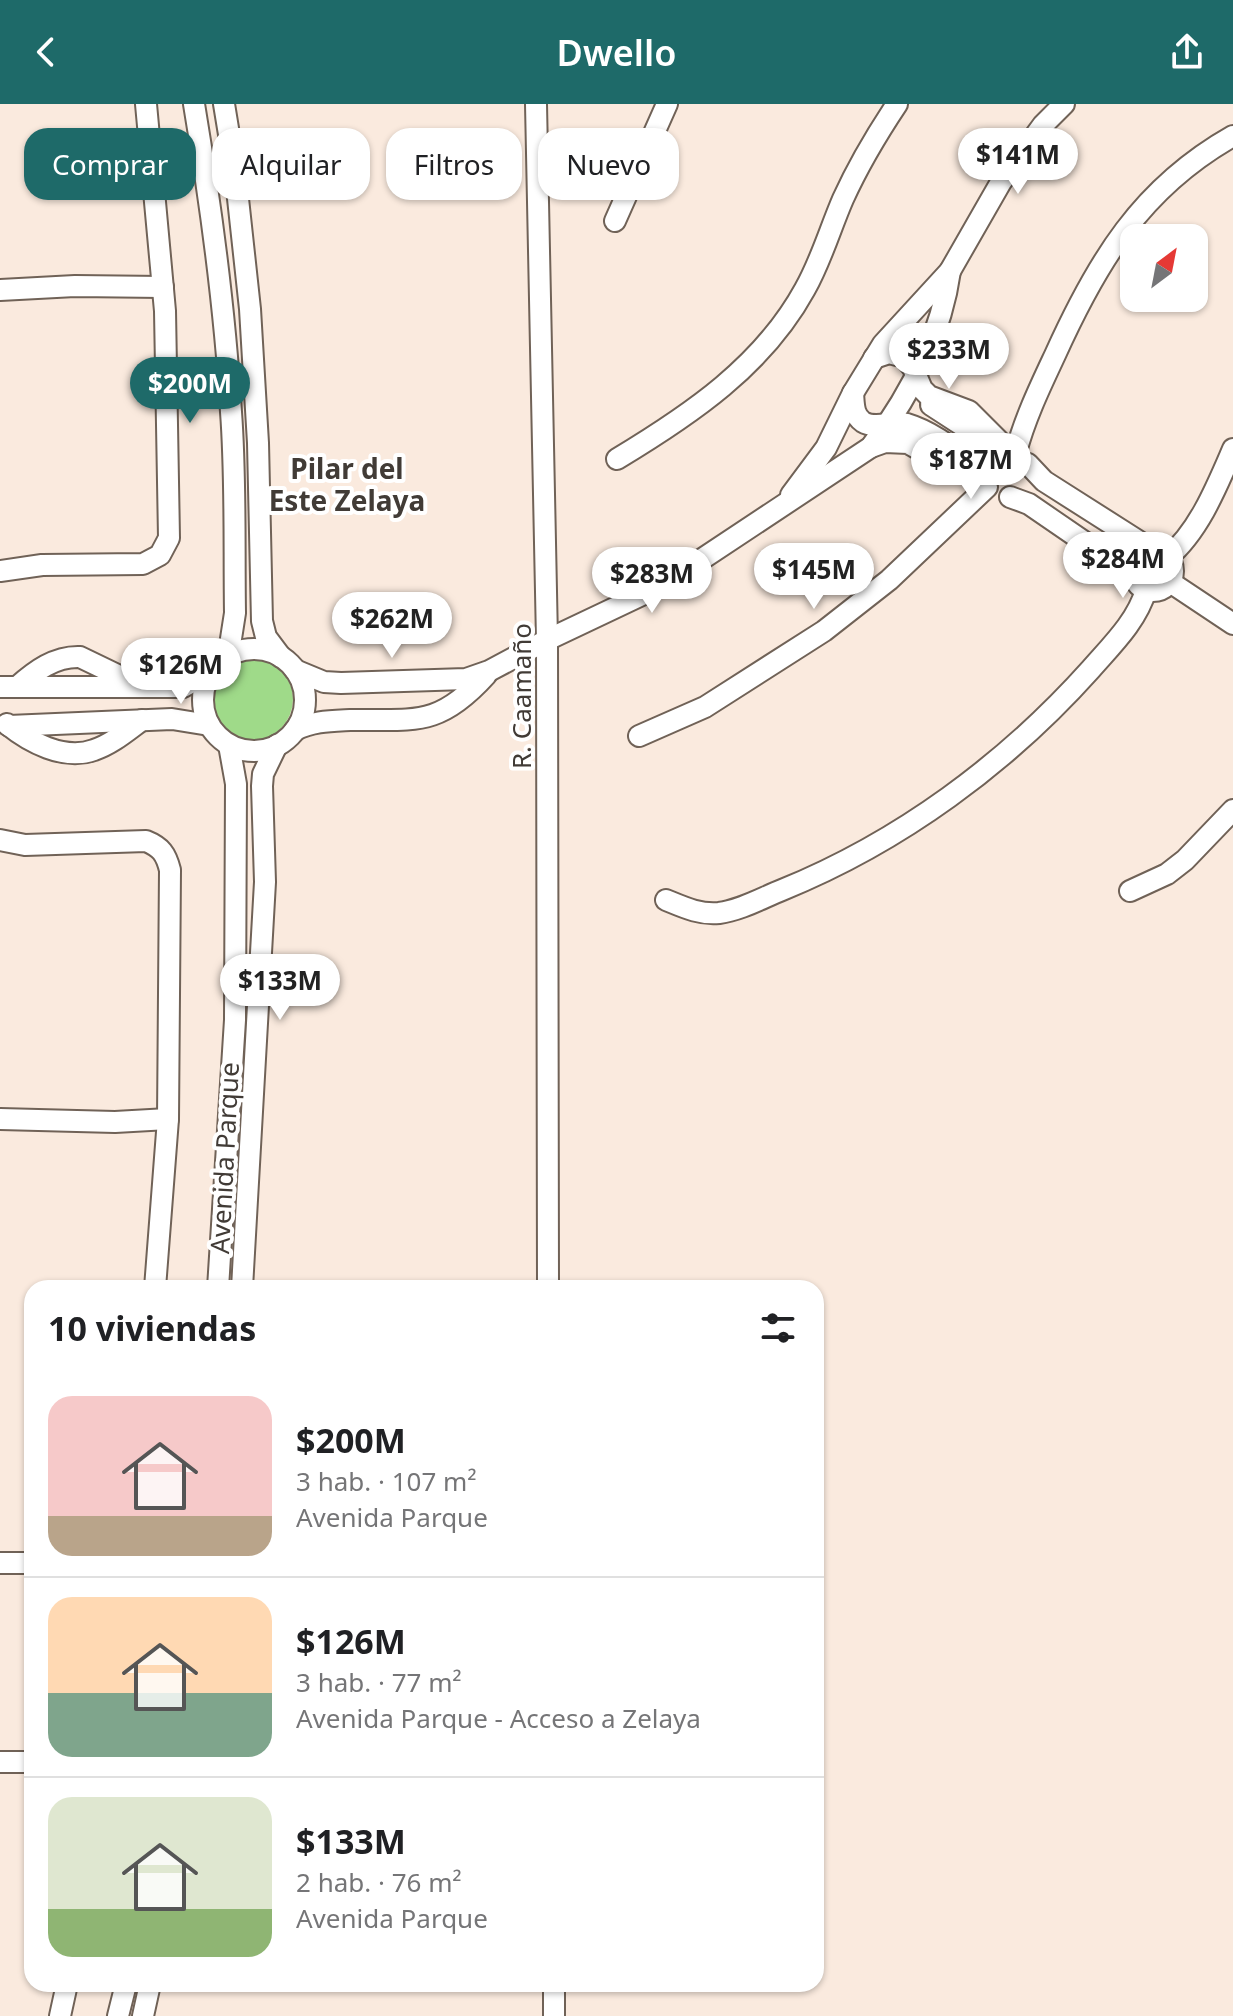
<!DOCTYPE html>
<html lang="es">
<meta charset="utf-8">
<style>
:root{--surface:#fff;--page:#f6f6f6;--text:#202124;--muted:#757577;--line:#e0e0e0;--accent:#1e6a69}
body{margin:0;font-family:"Noto Sans",sans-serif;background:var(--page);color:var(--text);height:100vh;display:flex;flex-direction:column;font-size:30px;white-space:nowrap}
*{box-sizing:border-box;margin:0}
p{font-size:26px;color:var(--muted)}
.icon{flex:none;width:44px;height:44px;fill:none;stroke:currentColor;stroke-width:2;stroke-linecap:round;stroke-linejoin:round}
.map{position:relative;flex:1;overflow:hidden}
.details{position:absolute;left:24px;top:1176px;width:800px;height:712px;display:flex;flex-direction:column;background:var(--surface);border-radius:24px;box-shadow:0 2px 6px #0004}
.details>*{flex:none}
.guide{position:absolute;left:24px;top:24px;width:800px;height:72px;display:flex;gap:16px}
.needle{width:52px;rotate:32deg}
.tools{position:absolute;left:1120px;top:120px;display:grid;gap:16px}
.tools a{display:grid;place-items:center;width:88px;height:88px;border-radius:16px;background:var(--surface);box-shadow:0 2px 6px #0004;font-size:40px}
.price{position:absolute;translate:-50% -68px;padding:0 18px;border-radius:28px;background:#fff;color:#222;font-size:26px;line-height:52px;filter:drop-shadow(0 2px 4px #0008)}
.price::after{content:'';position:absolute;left:50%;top:48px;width:24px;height:18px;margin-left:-12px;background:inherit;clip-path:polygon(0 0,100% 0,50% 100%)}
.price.current{background:var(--accent);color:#fff}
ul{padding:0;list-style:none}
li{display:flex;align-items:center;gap:24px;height:200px;padding:0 24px}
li+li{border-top:2px solid var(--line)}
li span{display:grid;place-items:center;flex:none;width:224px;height:160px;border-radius:24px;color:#555}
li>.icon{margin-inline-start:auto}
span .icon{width:96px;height:96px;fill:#fffc;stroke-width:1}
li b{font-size:34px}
h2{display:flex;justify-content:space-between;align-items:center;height:96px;padding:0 24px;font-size:34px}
.tag{padding:0 28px;border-radius:24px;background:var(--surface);box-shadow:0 2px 6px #0004;font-size:28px;line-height:72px}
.tag.current{background:var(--accent);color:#fff}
header{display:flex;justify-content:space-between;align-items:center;height:104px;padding:0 24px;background:var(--accent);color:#fff;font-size:36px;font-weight:600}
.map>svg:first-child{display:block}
.green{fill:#9fda89}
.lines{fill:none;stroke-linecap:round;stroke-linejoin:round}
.minor-casing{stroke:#706257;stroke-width:24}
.minor{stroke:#fff;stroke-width:20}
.labels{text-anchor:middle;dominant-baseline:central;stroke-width:8;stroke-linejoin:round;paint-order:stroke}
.street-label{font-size:26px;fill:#413b36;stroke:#fff}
.neighbourhood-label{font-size:28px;font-weight:bold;fill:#413b36;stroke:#fff}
</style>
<header><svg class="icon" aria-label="back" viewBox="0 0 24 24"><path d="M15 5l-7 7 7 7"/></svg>Dwello<svg class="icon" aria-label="share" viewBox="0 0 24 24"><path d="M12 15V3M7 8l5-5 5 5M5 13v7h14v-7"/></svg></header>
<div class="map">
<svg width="1233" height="1912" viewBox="0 0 1233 1912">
<rect width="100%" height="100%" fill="#faeade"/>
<circle class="green" cx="251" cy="595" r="42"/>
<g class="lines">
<g class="minor-casing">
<g id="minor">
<path d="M194,0C211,102 225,205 231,308C236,374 234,442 235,509L230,541L222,556"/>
<polyline points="224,0 235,67 250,205 258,339 262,517 266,533 281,553"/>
<polyline points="536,0 547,536 548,1184"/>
<polyline points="615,117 667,0"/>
<polyline points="0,186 75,182 163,183"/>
<polyline points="874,254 889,249 904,253 913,264 922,285 929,292 969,307 1008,346"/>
<path d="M853,289C854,300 853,311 863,318C876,326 892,316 907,320C934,328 960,350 983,366"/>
<polyline points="931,301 991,340"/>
<polyline points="871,343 885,338 908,339 950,363 984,375"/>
<path d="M1016,348C1025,314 1040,283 1055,251C1097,158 1141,84 1233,32"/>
<path d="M617,355C690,311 763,262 805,185C821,157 830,125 843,95C858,62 877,30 897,0"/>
<polyline points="1028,360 1044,377 1154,447"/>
<polyline points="791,391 826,344 853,289 883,240 950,167 1001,78 1043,21 1064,0"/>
<polyline points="1010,393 1029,400 1134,472"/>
<circle cx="1153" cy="467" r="20"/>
<path d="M1168,453C1199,427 1217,382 1233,345"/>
<polyline points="0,467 42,461 143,460 160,451 169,434 165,207 146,0"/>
<polyline points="1170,478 1233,520"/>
<circle cx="254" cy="596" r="51"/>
<path d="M295,566L324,578L341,579L466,575L489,567L547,536L644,490L684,467L871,343C910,291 941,232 950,167"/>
<polyline points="0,583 183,583 211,567"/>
<path d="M17,583C35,567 55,552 80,553L138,581"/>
<path d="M7,620C29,638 64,657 94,646C112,640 127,627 142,616"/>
<polyline points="9,622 172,615 209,621"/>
<path d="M295,626C313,617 330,617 350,616C415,615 438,624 486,571"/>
<polyline points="639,632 705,603 824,527 889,476 987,383"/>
<path d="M0,736L25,741L146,737C161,743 166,750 170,766L168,1015L155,1184"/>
<polyline points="1130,787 1167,770 1185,756 1233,706"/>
<path d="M666,796C683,803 700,811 719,809C741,806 762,794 782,786C900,738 1006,660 1091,565C1112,541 1137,517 1146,486"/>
<polyline points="0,1015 115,1018 168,1015"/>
<polyline points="218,1184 235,916 236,680 229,641"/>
<polyline points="242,1184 265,778 262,682 263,670 277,641"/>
<polyline points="0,1459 32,1459"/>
<polyline points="0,1658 32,1658"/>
<polyline points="554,1880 554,1912"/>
<polyline points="60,1912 67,1880"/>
<polyline points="118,1912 126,1880"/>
<polyline points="143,1912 150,1880"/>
</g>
</g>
<use href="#minor" class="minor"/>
</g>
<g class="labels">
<g class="street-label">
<text transform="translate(521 592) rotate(-90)">R. Caamaño</text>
<text transform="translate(224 1054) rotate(-87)">Avenida Parque</text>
</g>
<g class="neighbourhood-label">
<text x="347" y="364">Pilar del<tspan x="347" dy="32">Este Zelaya</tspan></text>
</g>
</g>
</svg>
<div class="tools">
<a><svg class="needle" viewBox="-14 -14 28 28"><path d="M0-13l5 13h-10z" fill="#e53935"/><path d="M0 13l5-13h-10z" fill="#757577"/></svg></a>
</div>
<b class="price" style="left:1018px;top:92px">$141M</b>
<b class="price" style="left:949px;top:287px">$233M</b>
<b class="price current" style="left:190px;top:321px">$200M</b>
<b class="price" style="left:971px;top:397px">$187M</b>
<b class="price" style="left:1123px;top:496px">$284M</b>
<b class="price" style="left:814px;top:507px">$145M</b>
<b class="price" style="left:652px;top:511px">$283M</b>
<b class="price" style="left:392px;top:556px">$262M</b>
<b class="price" style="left:181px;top:602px">$126M</b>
<b class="price" style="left:280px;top:918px">$133M</b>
<div class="guide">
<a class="tag current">Comprar</a>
<a class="tag">Alquilar</a>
<a class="tag">Filtros</a>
<a class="tag">Nuevo</a>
</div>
<section class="details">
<h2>10 viviendas<svg class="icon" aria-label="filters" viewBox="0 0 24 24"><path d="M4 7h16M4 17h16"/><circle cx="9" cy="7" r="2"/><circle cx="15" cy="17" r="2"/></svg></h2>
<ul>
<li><span style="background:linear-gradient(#f6c9c9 75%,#b9a48a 0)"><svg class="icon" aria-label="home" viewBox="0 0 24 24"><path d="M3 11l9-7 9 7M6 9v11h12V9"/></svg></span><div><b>$200M</b><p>3 hab. · 107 m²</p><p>Avenida Parque</p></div></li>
<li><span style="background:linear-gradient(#ffd9b3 60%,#7fa58c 0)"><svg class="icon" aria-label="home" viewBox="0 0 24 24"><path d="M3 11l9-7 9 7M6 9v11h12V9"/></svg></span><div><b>$126M</b><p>3 hab. · 77 m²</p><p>Avenida Parque - Acceso a Zelaya</p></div></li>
<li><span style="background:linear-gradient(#dfe7d0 70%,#8fb573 0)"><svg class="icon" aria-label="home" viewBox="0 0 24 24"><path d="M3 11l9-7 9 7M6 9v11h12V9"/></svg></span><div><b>$133M</b><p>2 hab. · 76 m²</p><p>Avenida Parque</p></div></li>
</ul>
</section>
</div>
